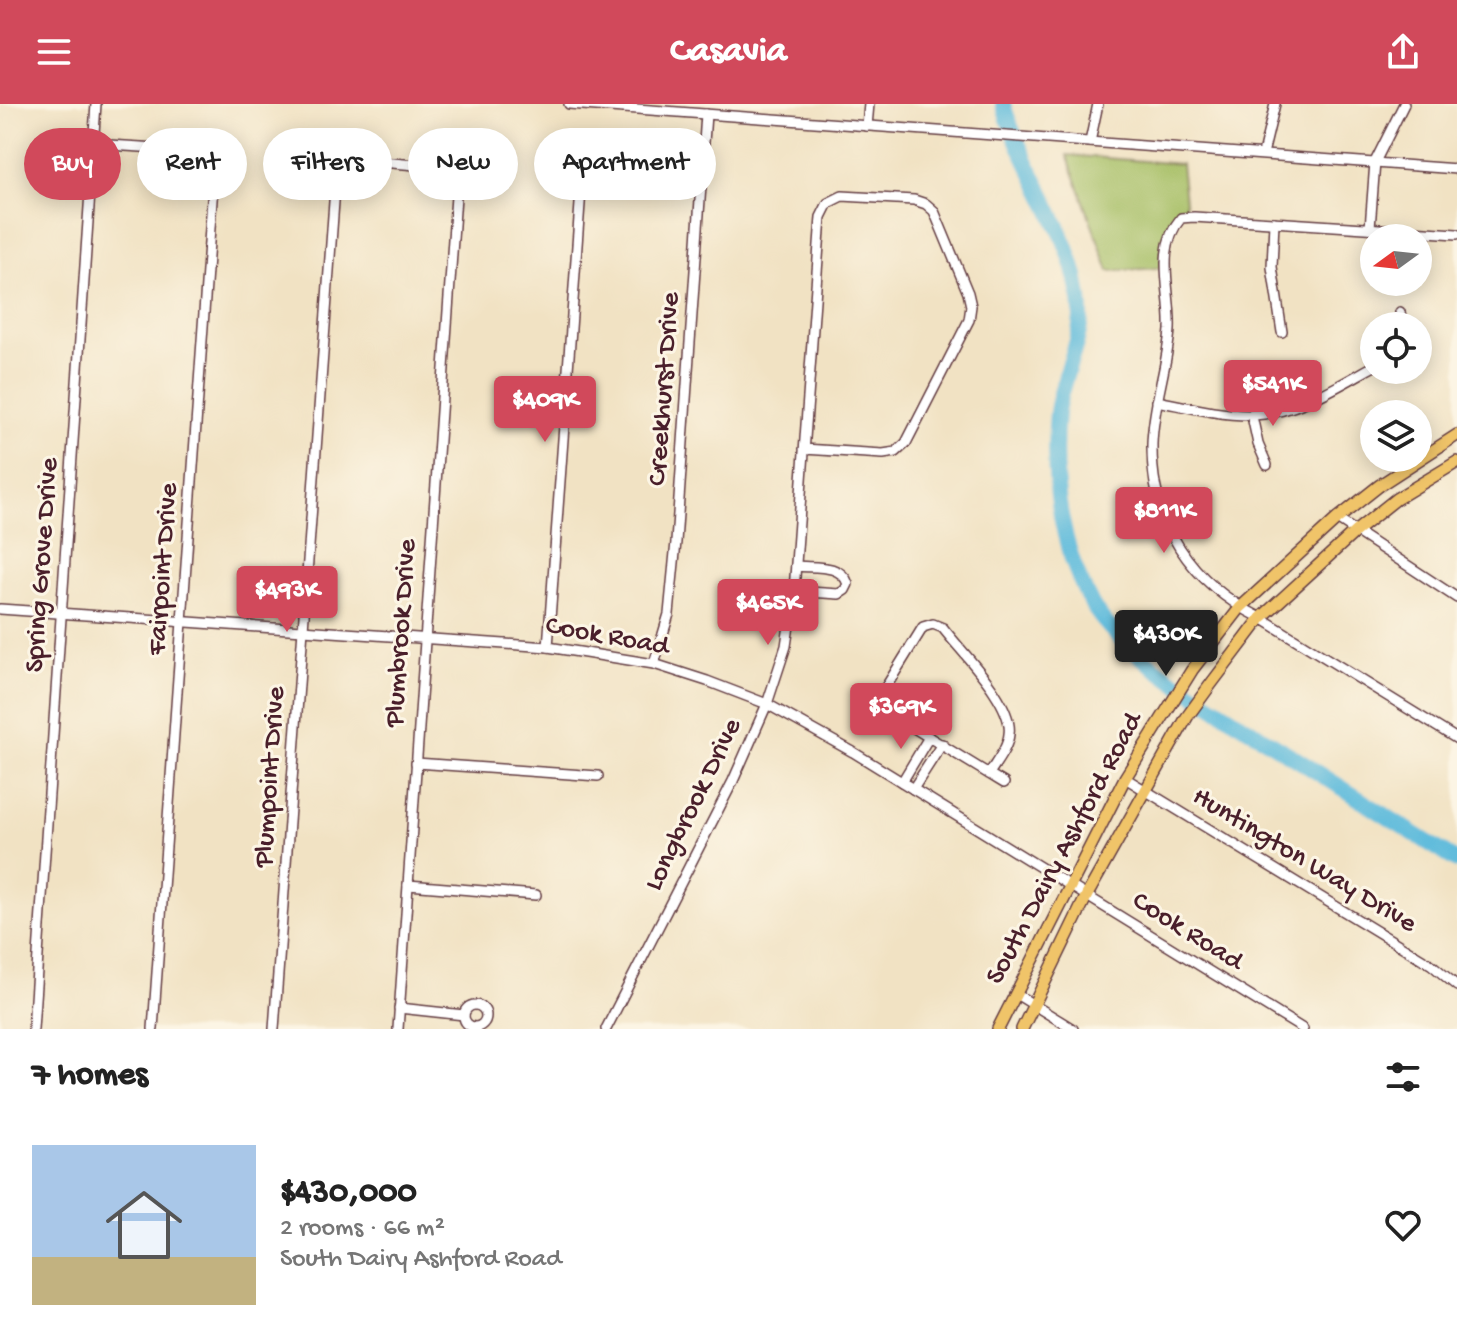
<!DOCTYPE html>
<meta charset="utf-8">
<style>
:root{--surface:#fff;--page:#f6f6f6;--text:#222;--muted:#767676;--line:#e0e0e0;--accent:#d1495b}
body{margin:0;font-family:"Gochi Hand",sans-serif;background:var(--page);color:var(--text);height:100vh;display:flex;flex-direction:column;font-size:30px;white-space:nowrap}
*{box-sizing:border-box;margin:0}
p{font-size:26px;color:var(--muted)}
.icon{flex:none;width:44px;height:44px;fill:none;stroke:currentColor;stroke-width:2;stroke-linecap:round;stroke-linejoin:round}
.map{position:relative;height:925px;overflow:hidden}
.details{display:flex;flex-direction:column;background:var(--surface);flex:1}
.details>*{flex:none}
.banner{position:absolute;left:24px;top:24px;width:800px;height:72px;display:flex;gap:16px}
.needle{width:52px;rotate:255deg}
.fabs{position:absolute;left:1360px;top:120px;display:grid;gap:16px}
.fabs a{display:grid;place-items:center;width:72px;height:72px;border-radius:50%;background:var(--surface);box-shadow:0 4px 20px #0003;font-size:40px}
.price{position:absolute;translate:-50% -68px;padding:0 18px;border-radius:8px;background:var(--accent);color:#fff;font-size:26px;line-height:52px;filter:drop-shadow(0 2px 4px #0008)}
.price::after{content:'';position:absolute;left:50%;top:48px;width:24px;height:18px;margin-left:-12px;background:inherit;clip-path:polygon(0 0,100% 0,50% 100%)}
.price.selected{background:#222;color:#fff}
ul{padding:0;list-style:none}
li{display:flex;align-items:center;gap:24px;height:200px;padding:0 32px}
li+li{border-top:2px solid var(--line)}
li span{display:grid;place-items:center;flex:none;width:224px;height:160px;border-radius:0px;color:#555}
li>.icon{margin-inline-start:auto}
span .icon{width:96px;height:96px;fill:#fffc;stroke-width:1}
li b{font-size:34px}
h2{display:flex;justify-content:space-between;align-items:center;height:96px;padding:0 32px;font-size:34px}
.pill{padding:0 28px;border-radius:36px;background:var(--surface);box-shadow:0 4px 20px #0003;font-size:28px;line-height:72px}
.pill.selected{background:var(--accent);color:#fff}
header{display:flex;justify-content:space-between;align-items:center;height:104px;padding:0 32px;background:var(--accent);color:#fff;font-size:36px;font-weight:800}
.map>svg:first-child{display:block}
.green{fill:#a5be64;stroke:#786e48;stroke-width:2}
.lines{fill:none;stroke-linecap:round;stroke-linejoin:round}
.river{stroke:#5ebbdc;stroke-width:16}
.minor-casing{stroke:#633c42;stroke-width:12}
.major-casing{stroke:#633c42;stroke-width:14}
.minor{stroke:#fff;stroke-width:9}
.major{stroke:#f0c469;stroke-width:11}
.labels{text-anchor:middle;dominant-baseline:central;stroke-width:6;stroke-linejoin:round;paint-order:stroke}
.street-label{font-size:28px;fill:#4a1f2b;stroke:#fcf5e5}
</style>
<header><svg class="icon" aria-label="menu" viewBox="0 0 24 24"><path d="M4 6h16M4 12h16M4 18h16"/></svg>Casavia<svg class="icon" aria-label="share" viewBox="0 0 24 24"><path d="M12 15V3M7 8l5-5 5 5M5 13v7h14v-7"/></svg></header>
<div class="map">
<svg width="1457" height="925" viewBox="0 0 1457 925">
<rect width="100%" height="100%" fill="#fcf5e5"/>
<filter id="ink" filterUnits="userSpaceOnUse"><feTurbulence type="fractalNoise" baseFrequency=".0125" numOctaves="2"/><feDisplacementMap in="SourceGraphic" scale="16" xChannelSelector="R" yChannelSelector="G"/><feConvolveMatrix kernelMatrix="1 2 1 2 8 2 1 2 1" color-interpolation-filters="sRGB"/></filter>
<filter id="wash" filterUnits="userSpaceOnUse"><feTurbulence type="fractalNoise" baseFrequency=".006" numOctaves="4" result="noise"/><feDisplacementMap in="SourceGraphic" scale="32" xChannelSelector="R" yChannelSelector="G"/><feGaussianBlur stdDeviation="1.8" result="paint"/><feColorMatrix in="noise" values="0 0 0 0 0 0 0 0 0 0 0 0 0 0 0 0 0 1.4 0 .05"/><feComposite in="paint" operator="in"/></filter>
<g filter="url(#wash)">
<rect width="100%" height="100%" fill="#f1e2c3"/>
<path class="green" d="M1067,51L1181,60L1186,107C1164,113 1161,145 1161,164L1109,167Z"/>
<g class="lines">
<path class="river" d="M1003,0C1023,67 1080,138 1081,209C1082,236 1060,279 1057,309C1051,372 1060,441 1090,497C1106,527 1145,557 1172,576L1457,757"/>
</g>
</g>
<g filter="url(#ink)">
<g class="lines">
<g class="minor-casing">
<g id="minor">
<polyline points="569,0 1457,65"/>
<polyline points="867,22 869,0"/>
<polyline points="1090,38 1098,0"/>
<polyline points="93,40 189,46 206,52 214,68 153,925"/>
<polyline points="1263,50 1275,0"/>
<polyline points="1274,118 1272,163 1282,228"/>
<polyline points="1370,124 1375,58 1404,0"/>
<path d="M1457,130L1194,113L1181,114C1154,146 1172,188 1170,226C1167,264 1153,301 1152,340C1151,421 1191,479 1261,514L1457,635"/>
<polyline points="1400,208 1402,222"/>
<path d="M1157,297C1188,303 1218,311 1249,311C1294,311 1336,283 1374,262"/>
<polyline points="1252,312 1258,340 1267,361"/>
<polyline points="1337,415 1457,494"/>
<path d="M794,487L839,490L845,486L848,480C841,459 814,464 796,462"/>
<polyline points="0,505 548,543 654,560 707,577 767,600 853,648 1303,925"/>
<polyline points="548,543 581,86 595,76 701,83"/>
<polyline points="654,560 669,510 676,438 706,10"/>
<polyline points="416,659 598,672"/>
<path d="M989,670C996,658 1008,644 1009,630C1014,599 962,549 943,524L933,520L923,523L881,591L885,604L891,610L989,670L1004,679"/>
<polyline points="1125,674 1432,861 1457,882"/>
<polyline points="902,678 929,633"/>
<polyline points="913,685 942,640"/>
<polyline points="408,781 536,791"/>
<polyline points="1016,890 1073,925"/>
<circle cx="475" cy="912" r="11"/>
<polyline points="399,904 464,911"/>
<polyline points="33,925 96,0"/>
<polyline points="274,925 335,84 340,67 356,56 440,63 451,72 456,92 398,925"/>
<polyline points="606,925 733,677 767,600 786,542 794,487 821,113 828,99 842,92 914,96 926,100 934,107 968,189 971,202 969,216 906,339 896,348 883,350 804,345"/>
</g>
</g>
<g class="major-casing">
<g id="major">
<polyline points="998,925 1125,674 1192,566 1240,504 1337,415 1380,381 1457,331"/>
<polyline points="1022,925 1087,791 1187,613 1211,580 1261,514 1356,427 1396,395 1457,358"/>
</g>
</g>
<use href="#minor" class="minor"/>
<use href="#major" class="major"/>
</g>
</g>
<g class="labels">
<g class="street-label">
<text transform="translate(665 285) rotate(-86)">Creekhurst Drive</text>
<text transform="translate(43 461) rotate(-86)">Spring Grove Drive</text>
<text transform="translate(164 465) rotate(-86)">Fairpoint Drive</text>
<text transform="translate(402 529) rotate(-86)">Plumbrook Drive</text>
<text transform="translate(607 533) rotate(10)">Cook Road</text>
<text transform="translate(271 673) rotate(-86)">Plumpoint Drive</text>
<text transform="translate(694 701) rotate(-64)">Longbrook Drive</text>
<text transform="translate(1065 745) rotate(-62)">South Dairy Ashford Road</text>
<text transform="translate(1304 757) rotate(31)">Huntington Way Drive</text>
<text transform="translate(1187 828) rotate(32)">Cook Road</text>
</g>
</g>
</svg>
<div class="fabs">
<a><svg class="needle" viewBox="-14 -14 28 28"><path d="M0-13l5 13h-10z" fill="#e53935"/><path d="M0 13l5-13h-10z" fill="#767676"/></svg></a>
<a><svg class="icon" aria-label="locate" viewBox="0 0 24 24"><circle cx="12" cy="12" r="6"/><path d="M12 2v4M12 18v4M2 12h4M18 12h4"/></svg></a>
<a><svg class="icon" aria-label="layers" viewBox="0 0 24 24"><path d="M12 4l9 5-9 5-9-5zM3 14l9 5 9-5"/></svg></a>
</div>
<b class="price" style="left:1273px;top:324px">$541K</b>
<b class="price" style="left:545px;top:340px">$409K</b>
<b class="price" style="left:1164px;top:451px">$811K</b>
<b class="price" style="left:287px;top:530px">$493K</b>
<b class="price" style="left:768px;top:543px">$465K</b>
<b class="price selected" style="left:1166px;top:574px">$430K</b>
<b class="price" style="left:901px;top:647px">$369K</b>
<div class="banner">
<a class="pill selected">Buy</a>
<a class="pill">Rent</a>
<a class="pill">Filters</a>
<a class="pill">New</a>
<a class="pill">Apartment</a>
</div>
</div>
<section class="details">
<h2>7 homes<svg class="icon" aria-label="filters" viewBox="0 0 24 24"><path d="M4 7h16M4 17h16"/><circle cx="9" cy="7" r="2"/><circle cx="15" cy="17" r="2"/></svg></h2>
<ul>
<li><span style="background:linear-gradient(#a9c7e8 70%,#c2b280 0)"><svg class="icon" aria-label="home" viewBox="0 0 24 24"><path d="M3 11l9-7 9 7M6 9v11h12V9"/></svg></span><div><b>$430,000</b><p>2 rooms · 66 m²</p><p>South Dairy Ashford Road</p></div><svg class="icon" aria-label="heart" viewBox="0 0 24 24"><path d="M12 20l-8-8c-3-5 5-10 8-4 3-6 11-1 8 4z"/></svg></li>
</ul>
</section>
